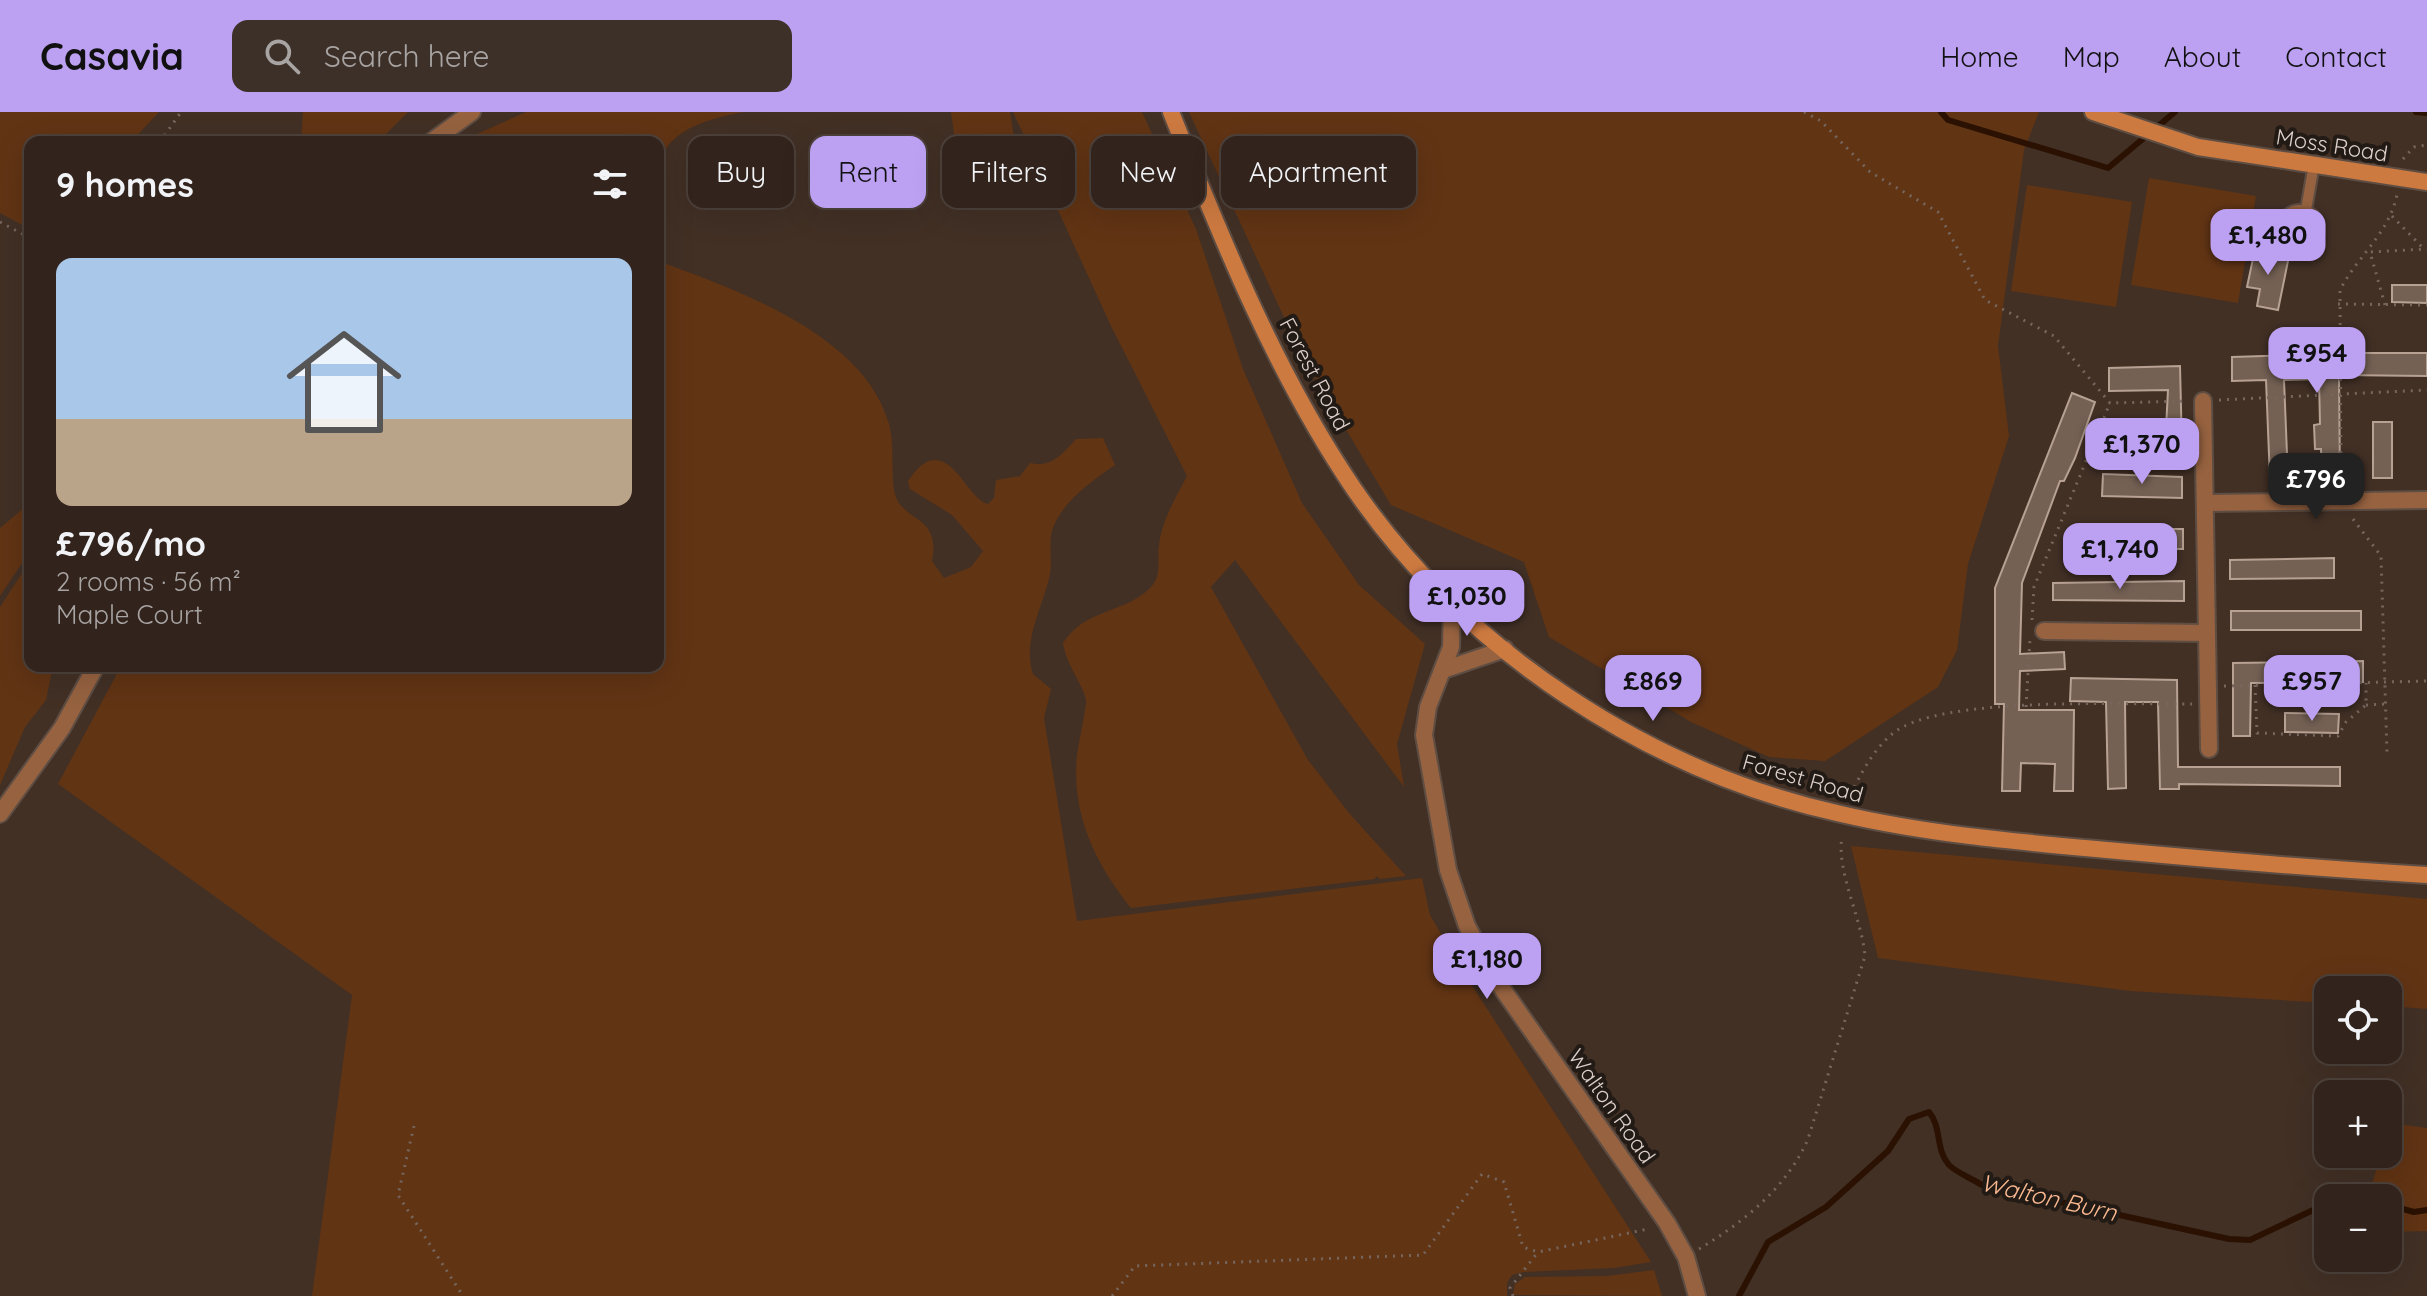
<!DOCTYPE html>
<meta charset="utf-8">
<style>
:root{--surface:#32241c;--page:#3d3029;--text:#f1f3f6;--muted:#a8a4a3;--line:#4d413b;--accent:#bca0f2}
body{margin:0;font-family:Quicksand,sans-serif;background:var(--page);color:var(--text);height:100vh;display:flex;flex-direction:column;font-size:30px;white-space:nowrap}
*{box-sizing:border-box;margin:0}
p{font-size:26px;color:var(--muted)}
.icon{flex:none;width:44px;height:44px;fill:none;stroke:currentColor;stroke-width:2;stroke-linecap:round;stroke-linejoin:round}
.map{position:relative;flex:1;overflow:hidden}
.panel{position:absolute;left:24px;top:24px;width:640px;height:536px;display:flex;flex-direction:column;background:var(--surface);border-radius:16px;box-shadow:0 8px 32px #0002,0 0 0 2px var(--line)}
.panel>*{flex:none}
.guide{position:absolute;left:688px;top:24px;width:760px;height:72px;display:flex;gap:16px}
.buttons{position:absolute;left:2314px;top:864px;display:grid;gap:16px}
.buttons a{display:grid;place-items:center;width:88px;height:88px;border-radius:16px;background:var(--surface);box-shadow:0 8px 32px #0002,0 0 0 2px var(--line);font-size:40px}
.price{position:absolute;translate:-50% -68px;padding:0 18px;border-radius:16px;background:var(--accent);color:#111;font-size:26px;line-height:52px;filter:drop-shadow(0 2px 4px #0008)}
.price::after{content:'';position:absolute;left:50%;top:48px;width:24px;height:18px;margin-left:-12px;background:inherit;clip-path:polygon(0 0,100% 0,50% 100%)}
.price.selected{background:#222;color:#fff}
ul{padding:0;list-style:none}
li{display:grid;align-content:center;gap:16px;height:424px;padding:0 32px}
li+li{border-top:2px solid var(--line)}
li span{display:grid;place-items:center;height:248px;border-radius:16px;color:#555}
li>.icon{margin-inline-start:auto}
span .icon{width:144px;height:144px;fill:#fffc;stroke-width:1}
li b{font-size:34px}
h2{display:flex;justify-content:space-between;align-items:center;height:96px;padding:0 32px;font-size:34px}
.pill{padding:0 28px;border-radius:16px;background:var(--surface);box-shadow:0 8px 32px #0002,0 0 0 2px var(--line);font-size:28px;line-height:72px}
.pill.selected{background:var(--accent);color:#111}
header{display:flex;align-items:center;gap:48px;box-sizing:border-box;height:112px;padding:0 40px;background:var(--accent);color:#111}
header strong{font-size:38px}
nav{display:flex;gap:44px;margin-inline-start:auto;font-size:28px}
.search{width:560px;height:72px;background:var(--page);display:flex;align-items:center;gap:20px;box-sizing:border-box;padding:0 28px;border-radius:16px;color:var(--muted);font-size:30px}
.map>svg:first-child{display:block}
.green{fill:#613414}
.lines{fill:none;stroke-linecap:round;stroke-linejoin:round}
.stream{stroke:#2a1101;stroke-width:6}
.building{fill:#756154;stroke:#b7a193;stroke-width:2}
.lane-casing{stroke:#5e4d43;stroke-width:14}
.street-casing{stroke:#5e4d43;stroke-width:20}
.secondary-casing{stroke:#5e4d43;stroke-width:20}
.path{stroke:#76665d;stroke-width:3;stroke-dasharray:2 6;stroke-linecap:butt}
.lane{stroke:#966240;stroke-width:10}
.street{stroke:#966240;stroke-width:16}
.secondary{stroke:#cd7a41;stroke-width:16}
.labels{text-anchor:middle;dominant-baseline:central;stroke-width:8;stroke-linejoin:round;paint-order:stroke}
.street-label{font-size:22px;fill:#dcd0c9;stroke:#221a15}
.water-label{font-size:24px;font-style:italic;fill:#fab990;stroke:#221a15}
</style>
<header>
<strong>Casavia</strong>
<div class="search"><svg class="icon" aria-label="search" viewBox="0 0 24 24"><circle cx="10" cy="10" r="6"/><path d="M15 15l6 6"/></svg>Search here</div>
<nav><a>Home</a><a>Map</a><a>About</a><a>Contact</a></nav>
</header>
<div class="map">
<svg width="2427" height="1184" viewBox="0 0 2427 1184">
<rect width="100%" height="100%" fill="#423025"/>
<g class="green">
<polygon points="0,0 159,0 131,30 30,30 30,117 0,101"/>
<polygon points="303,0 408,0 378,30 301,30"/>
<path d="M526,0H744C707,7 663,18 658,59V30H459Z"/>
<polygon points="951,0 1010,0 1019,58 958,50"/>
<path d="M1013,0H1142L1196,117L1243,257L1302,391L1359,473L1425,532L1397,632L1404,675L1235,448L1211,475L1308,648L1349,701L1406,764L1380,767L1376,764L1375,767L1131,796C1095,751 1071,702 1077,643C1078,634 1087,592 1086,588C1082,570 1067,555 1063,531C1085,496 1125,502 1151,475C1162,463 1157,448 1159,433C1162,408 1175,387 1187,364L1111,214Z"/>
<polygon points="1189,0 2039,0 2024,38 1998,234 2009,324 1968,452 1957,538 1938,575 1825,649 1769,645 1691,610 1549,525 1524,450 1391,393 1301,242"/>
<polygon points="2149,66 2256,84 2238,191 2131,173"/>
<polygon points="2027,73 2132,90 2116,195 2011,179"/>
<path d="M658,149C737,178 864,222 889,312C895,333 890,370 896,385C905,410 941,404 932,449L944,466L971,455L983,439L952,403L910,377L908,369C946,312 966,389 988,392L994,386L996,368L1020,364L1030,351C1052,356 1062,342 1076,327L1103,326L1115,353C1092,369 1066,387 1054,413C1047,429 1053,446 1050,462C1043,495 1022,529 1033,562L1051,577L1044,606L1077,809L1422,766L1430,803L1462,858L1651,1150L1614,1156L1524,1160L1512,1163L1507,1171V1184H312L352,883L58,672L121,554H658Z"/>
<polygon points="30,391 30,439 0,484 0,416"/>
<polygon points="30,449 30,554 53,554 46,588 25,615 0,673 0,495"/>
<polygon points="1851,734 2427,787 2427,897 2388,894 2388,878 2328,878 2328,891 2130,879 1878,846"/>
<polygon points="2390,1011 2427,1016 2427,1119 2388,1120 2388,1086 2368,1086 2381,1042 2388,1042"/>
<polygon points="1654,1158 1662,1184 1513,1183 1515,1172 1525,1165 1607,1164"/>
</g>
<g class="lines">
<g class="stream">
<polyline points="1941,0 1948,8 2108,56 2175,0"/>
<polyline points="2416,0 2427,1"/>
<polyline points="2338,1086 2353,1086"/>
<polyline points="2388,1093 2414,1100 2427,1098"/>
<path d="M1739,1184L1768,1130L1826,1095L1888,1039L1909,1007L1929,1000C1942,1015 1935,1037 1949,1053C1957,1061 1973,1067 1982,1073L2229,1127L2250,1128L2328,1091"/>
</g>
</g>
<g class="building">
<polygon points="2255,137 2289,144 2278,198 2257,194 2260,177 2247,175"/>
<polygon points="2392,173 2427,173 2427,191 2392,190"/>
<polygon points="2360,241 2427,241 2427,264 2339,263 2340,366 2322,367 2321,337 2315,337 2314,313 2320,312 2319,267 2284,268 2288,367 2270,368 2266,268 2232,269 2232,245"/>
<polygon points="2180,254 2182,336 2165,335 2168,278 2109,279 2109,256"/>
<polygon points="2072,281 2095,290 2075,346 2064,369 2060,369 2022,471 2020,542 2064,540 2065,557 2020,559 2019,598 2074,598 2073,679 2054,679 2055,652 2021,651 2020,679 2002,679 2004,592 1995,592 1995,476"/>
<rect x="2373" y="310" width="19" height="56"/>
<polygon points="2103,362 2182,365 2182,386 2102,384"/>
<rect x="2104" y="417" width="79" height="20"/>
<polygon points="2334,446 2334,466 2230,467 2230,448"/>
<polygon points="2184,469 2184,489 2053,488 2053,471"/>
<rect x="2231" y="499" width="130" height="19"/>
<polygon points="2363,549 2363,570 2251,571 2250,624 2233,624 2233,551"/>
<polygon points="2071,566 2177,568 2178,655 2340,655 2340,674 2179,672 2179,677 2160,677 2158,590 2125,590 2126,676 2108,677 2106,590 2070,589"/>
<polygon points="2285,601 2339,602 2338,621 2285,620"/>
</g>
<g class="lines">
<g class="lane-casing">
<g id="lane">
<circle cx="2300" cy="117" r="19"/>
<polyline points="2306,98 2314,52"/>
</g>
</g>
<g class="street-casing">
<g id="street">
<polyline points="431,30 472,0"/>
<polyline points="2203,289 2209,637"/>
<polyline points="2205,391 2427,388"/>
<polyline points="1452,489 1451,535 1428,595 1424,623 1448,758 1467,814 1494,865 1667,1111 1686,1145 1697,1184"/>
<polyline points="2044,519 2207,521"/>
<polyline points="1443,558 1505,537"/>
<polyline points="0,702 62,616 96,554"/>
</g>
</g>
<g class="secondary-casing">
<g id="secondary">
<path d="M1171,0C1222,128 1276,262 1354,377C1465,539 1650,660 1841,702C1936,724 2032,731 2129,740C2228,749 2327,757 2427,763"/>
<polyline points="2093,0 2198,35 2427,70"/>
</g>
</g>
<g class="path">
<polyline points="1804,0 1821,9 1870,60 1938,100 1985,188 2054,224 2110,291 2188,289"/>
<polyline points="160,30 181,0"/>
<polyline points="2403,47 2414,35 2427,33"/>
<polyline points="2392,104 2423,136"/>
<polyline points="0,110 30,126"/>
<polyline points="2338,192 2427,193"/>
<polyline points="2385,193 2370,140 2427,137"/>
<polyline points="2219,288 2427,278"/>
<polyline points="2090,337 2187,338"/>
<path d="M2341,373L2340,178C2358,143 2388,123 2397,83"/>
<polyline points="2353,407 2381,444 2387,641"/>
<polyline points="2032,508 2034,475 2110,291"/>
<polyline points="2255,573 2257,621 2338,624 2346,610 2366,593 2366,571"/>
<polyline points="2224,574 2427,569"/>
<polyline points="2366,593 2385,592"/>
<polyline points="2026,595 2030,527"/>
<path d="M1851,682C1861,661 1874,637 1892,622C1937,583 2128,593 2193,592"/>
<polyline points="414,1014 398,1083 463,1184"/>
<path d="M1699,1137C1744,1110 1787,1075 1808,1027L1865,844C1862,807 1836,759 1842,725"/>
<polyline points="1112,1184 1135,1154 1423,1143 1482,1062 1504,1070 1523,1135 1538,1140 1648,1117"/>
<polyline points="1513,1184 1510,1176 1538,1140"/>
</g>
<use href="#lane" class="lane"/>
<use href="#street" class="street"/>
<use href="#secondary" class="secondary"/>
</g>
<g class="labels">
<g class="street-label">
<text transform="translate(2332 33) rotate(9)">Moss Road</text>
<text transform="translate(1315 262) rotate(62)">Forest Road</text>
<text transform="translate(1803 666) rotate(16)">Forest Road</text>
<text transform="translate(1612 994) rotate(55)">Walton Road</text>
</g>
<g class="water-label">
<text transform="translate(2049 1085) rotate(13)">Walton Burn</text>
</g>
</g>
</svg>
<div class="buttons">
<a><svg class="icon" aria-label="locate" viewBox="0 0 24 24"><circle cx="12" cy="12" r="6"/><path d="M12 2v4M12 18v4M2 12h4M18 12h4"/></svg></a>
<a>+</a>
<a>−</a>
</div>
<b class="price" style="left:2268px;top:165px">£1,480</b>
<b class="price" style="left:2317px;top:283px">£954</b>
<b class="price" style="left:2142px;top:374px">£1,370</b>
<b class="price selected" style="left:2316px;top:409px">£796</b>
<b class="price" style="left:2120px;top:479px">£1,740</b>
<b class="price" style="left:1467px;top:526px">£1,030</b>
<b class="price" style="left:1653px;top:611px">£869</b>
<b class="price" style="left:2312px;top:611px">£957</b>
<b class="price" style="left:1487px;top:889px">£1,180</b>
<div class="guide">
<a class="pill">Buy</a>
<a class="pill selected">Rent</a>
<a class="pill">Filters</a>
<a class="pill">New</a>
<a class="pill">Apartment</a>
</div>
<section class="panel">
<h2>9 homes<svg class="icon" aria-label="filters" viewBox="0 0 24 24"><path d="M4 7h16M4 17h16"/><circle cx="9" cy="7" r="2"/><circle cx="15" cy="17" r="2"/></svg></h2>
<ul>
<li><span style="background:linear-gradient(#a9c7e8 65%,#b9a48a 0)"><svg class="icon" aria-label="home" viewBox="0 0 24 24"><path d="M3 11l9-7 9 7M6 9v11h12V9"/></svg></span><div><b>£796/mo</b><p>2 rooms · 56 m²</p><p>Maple Court</p></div></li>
</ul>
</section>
</div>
